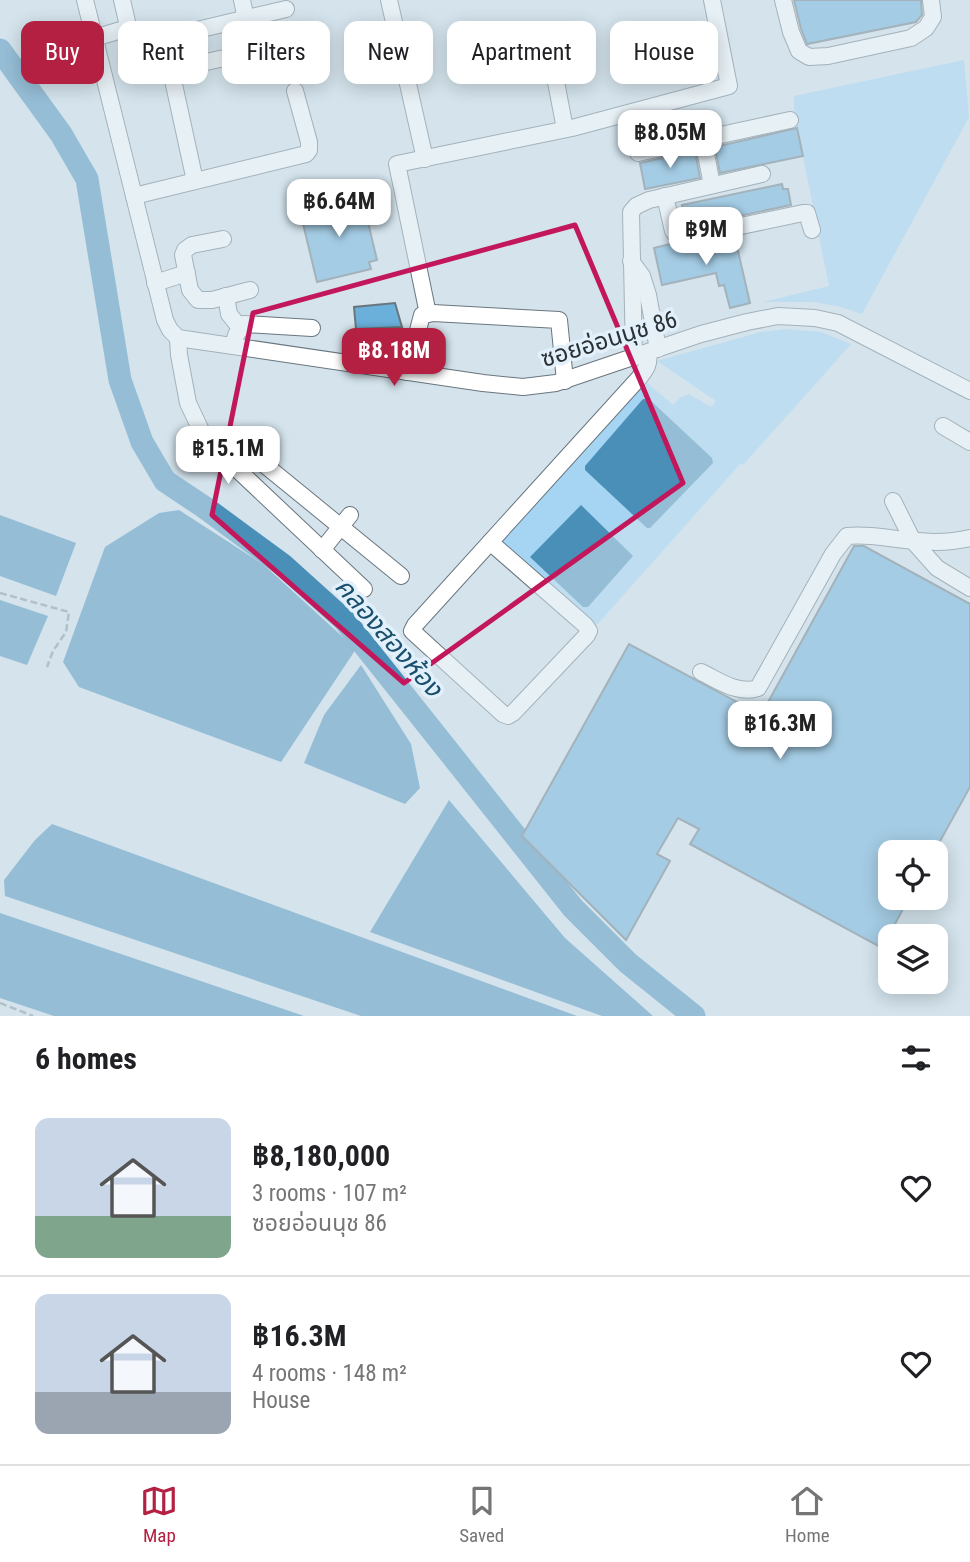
<!DOCTYPE html>
<meta charset="utf-8">
<style>
:root{--surface:#fff;--page:#f6f6f6;--text:#202124;--muted:#757577;--line:#e0e0e0;--accent:#b32041}
body{margin:0;font-family:"Roboto Condensed","Noto Sans Thai",sans-serif;background:var(--page);color:var(--text);height:100vh;display:flex;flex-direction:column;font-size:26px;white-space:nowrap}
*{box-sizing:border-box;margin:0}
p{font-size:23px;color:var(--muted)}
.icon{flex:none;width:38px;height:38px;fill:none;stroke:currentColor;stroke-width:2;stroke-linecap:round;stroke-linejoin:round}
.map{position:relative;height:1016px;overflow:hidden}
.side{display:flex;flex-direction:column;background:var(--surface);flex:1}
.side>*{flex:none}
.guide{position:absolute;left:21px;top:21px;width:929px;height:63px;display:flex;gap:14px}
.buttons{position:absolute;left:878px;top:840px;display:grid;gap:14px}
.buttons a{display:grid;place-items:center;width:70px;height:70px;border-radius:14px;background:var(--surface);box-shadow:0 4px 18px #0003;font-size:35px}
.price{position:absolute;translate:-50% -60px;padding:0 16px;border-radius:14px;background:#fff;color:#222;font-size:23px;line-height:46px;filter:drop-shadow(0 2px 4px #0008)}
.price::after{content:'';position:absolute;left:50%;top:42px;width:21px;height:16px;margin-left:-10px;background:inherit;clip-path:polygon(0 0,100% 0,50% 100%)}
.price.selected{background:var(--accent);color:#fff}
ul{padding:0;list-style:none}
li{display:flex;align-items:center;gap:21px;height:175px;padding:0 35px}
li+li{border-top:2px solid var(--line)}
li span{display:grid;place-items:center;flex:none;width:196px;height:140px;border-radius:14px;color:#555}
li>.icon{margin-inline-start:auto}
span .icon{width:84px;height:84px;fill:#fffc;stroke-width:1}
li b{font-size:30px}
h2{display:flex;justify-content:space-between;align-items:center;height:84px;padding:0 35px;font-size:30px}
.chip{padding:0 24px;border-radius:14px;background:var(--surface);box-shadow:0 4px 18px #0003;font-size:24px;line-height:63px}
.chip.selected{background:var(--accent);color:#fff}
.menu{display:flex;justify-content:space-around;align-items:center;height:98px;border-top:2px solid var(--line);background:var(--surface);font-size:19px;color:var(--muted)}
.menu a{display:grid;justify-items:center;gap:4px}
.menu .selected{color:var(--accent)}
.map>svg:first-child{display:block}
.green{fill:#a5d5f3}
.water{fill:#498fb8}
.lines{fill:none;stroke-linecap:round;stroke-linejoin:round}
.river{stroke:#498fb8;stroke-width:23}
.building{fill:#6ab0da;stroke:#69767e;stroke-width:2}
.minor-casing{stroke:#69767f;stroke-width:18}
.path{stroke:#89949a;stroke-width:2.5;stroke-dasharray:7 3.5;stroke-linecap:butt}
.minor{stroke:#fff;stroke-width:16}
.marked{fill:none;stroke:#c2185b;stroke-width:5;stroke-linejoin:round}
.labels{text-anchor:middle;dominant-baseline:central;stroke-width:7;stroke-linejoin:round;paint-order:stroke}
.street-label{font-size:24px;fill:#2b3034;stroke:#e1f0fa}
.water-label{font-size:26px;font-style:italic;fill:#194f6c;stroke:#e1f0fa}
</style>
<div class="map">
<svg width="970" height="1016" viewBox="0 0 970 1016">
<rect width="100%" height="100%" fill="#d4e3ec"/>
<g class="green">
<polygon points="964,60 969,117 862,314 837,306 813,302 763,302 829,286 794,111 794,96"/>
<polygon points="785,329 821,332 851,344 743,465 741,463 594,628 498,543 645,381 673,405 681,397 689,394 711,407 716,401 657,361 761,332"/>
</g>
<g class="water">
<polygon points="643,399 650,400 712,458 713,463 650,528 647,528 585,470 585,466"/>
<polygon points="581,505 633,556 588,607 583,607 530,557"/>
<polygon points="179,510 264,565 356,649 281,762 79,687 63,662 105,547 159,513"/>
<polygon points="0,515 76,543 56,596 0,576"/>
<polygon points="0,600 48,616 27,665 0,656"/>
<polygon points="361,665 411,744 420,788 405,804 304,763 324,715"/>
<polygon points="449,800 565,938 653,1016 602,1016 370,932"/>
<polygon points="52,824 577,1016 361,1016 5,896 4,880 35,840"/>
<polygon points="0,913 304,1016 54,1016 0,998"/>
</g>
<g class="lines">
<polyline class="river" points="0,50 61,134 87,179 120,380 142,442 165,481 204,507 283,565 345,621 573,908 628,963 694,1016"/>
</g>
<g class="building">
<polygon points="794,0 921,0 922,15 916,22 807,44 801,29"/>
<polygon points="797,128 803,156 720,173 715,147"/>
<polygon points="695,151 700,178 645,189 640,163"/>
<polygon points="782,184 783,189 788,189 791,205 687,227 682,205"/>
<polygon points="362,197 377,260 369,262 371,269 317,282 300,211"/>
<polygon points="735,238 750,303 730,308 724,285 719,286 716,273 662,285 654,248 670,244 676,247 686,248"/>
<polygon points="395,303 402,327 356,329 354,307"/>
<polygon points="854,546 864,546 970,604 970,787 934,852 891,852 891,898 909,898 882,948 690,844 699,829 678,818 657,854 670,861 626,940 522,836 629,644 761,715"/>
</g>
<g class="lines">
<g class="minor-casing">
<g id="minor">
<polyline points="85,0 165,320 170,330 178,338 483,383 523,387 556,383 701,334 747,322 778,316 815,318 838,323 970,391"/>
<polyline points="122,0 131,39 138,44 286,9"/>
<polyline points="242,0 246,19"/>
<polyline points="389,0 425,159"/>
<polyline points="783,0 791,32 799,51 809,57 828,56 911,38 926,28 933,17 931,0"/>
<polyline points="547,35 565,129"/>
<polyline points="94,38 128,28"/>
<polyline points="703,139 712,185"/>
<polyline points="638,153 790,120"/>
<polyline points="195,181 173,80 175,72 183,67 261,50"/>
<polyline points="134,196 306,154 309,150 309,142 295,91"/>
<polyline points="665,196 673,231 678,237 684,238 803,213 807,213 812,230"/>
<polyline points="223,239 192,245 185,250 183,255 190,290 198,300 212,300 250,290"/>
<polyline points="631,261 642,276 648,295 658,349"/>
<polyline points="155,283 187,273"/>
<polyline points="226,296 229,314 241,329"/>
<polyline points="428,314 397,164 572,128 729,86 712,0"/>
<polyline points="178,338 179,355 188,403 205,439 364,589"/>
<polyline points="233,346 236,335 244,324 312,328"/>
<polyline points="634,358 631,212 636,206 649,200 762,174"/>
<polyline points="407,372 422,315 433,313 559,320 565,381"/>
<polyline points="943,426 970,442"/>
<polyline points="260,461 401,576"/>
<polyline points="893,501 913,541 937,568 970,588"/>
<path d="M490,542L585,625L589,631L587,635L513,713L508,716L503,714L412,631L415,625L639,378C646,369 650,364 648,353"/>
<polyline points="322,550 350,515"/>
<path d="M701,672C718,680 738,695 758,688L833,554L847,536C865,534 880,537 897,539C921,542 946,544 970,538"/>
</g>
</g>
<g class="path">
<polyline points="0,593 69,612 66,632 53,651 47,667"/>
<polyline points="0,1003 33,1016"/>
</g>
<use href="#minor" class="minor"/>
</g>
<path d="M0 0H970V1016H0ZM575,225L683,483L404,683L212,515L253,313Z" fill="#d4e3ec" fill-opacity=".55" fill-rule="evenodd"/>
<path class="marked" d="M575,225L683,483L404,683L212,515L253,313Z"/>
<g class="labels">
<g class="street-label">
<text transform="translate(609 339) rotate(-17)">ซอยอ่อนนุช 86</text>
</g>
<g class="water-label">
<text transform="translate(389 637) rotate(49)">คลองสองห้อง</text>
</g>
</g>
</svg>
<div class="buttons">
<a><svg class="icon" aria-label="locate" viewBox="0 0 24 24"><circle cx="12" cy="12" r="6"/><path d="M12 2v4M12 18v4M2 12h4M18 12h4"/></svg></a>
<a><svg class="icon" aria-label="layers" viewBox="0 0 24 24"><path d="M12 4l9 5-9 5-9-5zM3 14l9 5 9-5"/></svg></a>
</div>
<b class="price" style="left:670px;top:170px">฿8.05M</b>
<b class="price" style="left:339px;top:239px">฿6.64M</b>
<b class="price" style="left:706px;top:267px">฿9M</b>
<b class="price selected" style="left:394px;top:388px">฿8.18M</b>
<b class="price" style="left:228px;top:486px">฿15.1M</b>
<b class="price" style="left:780px;top:761px">฿16.3M</b>
<div class="guide">
<a class="chip selected">Buy</a>
<a class="chip">Rent</a>
<a class="chip">Filters</a>
<a class="chip">New</a>
<a class="chip">Apartment</a>
<a class="chip">House</a>
</div>
</div>
<section class="side">
<h2>6 homes<svg class="icon" aria-label="filters" viewBox="0 0 24 24"><path d="M4 7h16M4 17h16"/><circle cx="9" cy="7" r="2"/><circle cx="15" cy="17" r="2"/></svg></h2>
<ul>
<li><span style="background:linear-gradient(#c9d6e8 70%,#7fa58c 0)"><svg class="icon" aria-label="home" viewBox="0 0 24 24"><path d="M3 11l9-7 9 7M6 9v11h12V9"/></svg></span><div><b>฿8,180,000</b><p>3 rooms · 107 m²</p><p>ซอยอ่อนนุช 86</p></div><svg class="icon" aria-label="heart" viewBox="0 0 24 24"><path d="M12 20l-8-8c-3-5 5-10 8-4 3-6 11-1 8 4z"/></svg></li>
<li><span style="background:linear-gradient(#c9d6e8 70%,#9aa5b1 0)"><svg class="icon" aria-label="home" viewBox="0 0 24 24"><path d="M3 11l9-7 9 7M6 9v11h12V9"/></svg></span><div><b>฿16.3M</b><p>4 rooms · 148 m²</p><p>House</p></div><svg class="icon" aria-label="heart" viewBox="0 0 24 24"><path d="M12 20l-8-8c-3-5 5-10 8-4 3-6 11-1 8 4z"/></svg></li>
</ul>
</section>
<nav class="menu">
<a class="selected"><svg class="icon" aria-label="map" viewBox="0 0 24 24"><path d="M3 6l6-2 6 2 6-2v14l-6 2-6-2-6 2zM9 4v14M15 6v14"/></svg>Map</a>
<a><svg class="icon" aria-label="saved" viewBox="0 0 24 24"><path d="M7 4h10v16l-5-4-5 4z"/></svg>Saved</a>
<a><svg class="icon" aria-label="home" viewBox="0 0 24 24"><path d="M3 11l9-7 9 7M6 9v11h12V9"/></svg>Home</a>
</nav>
